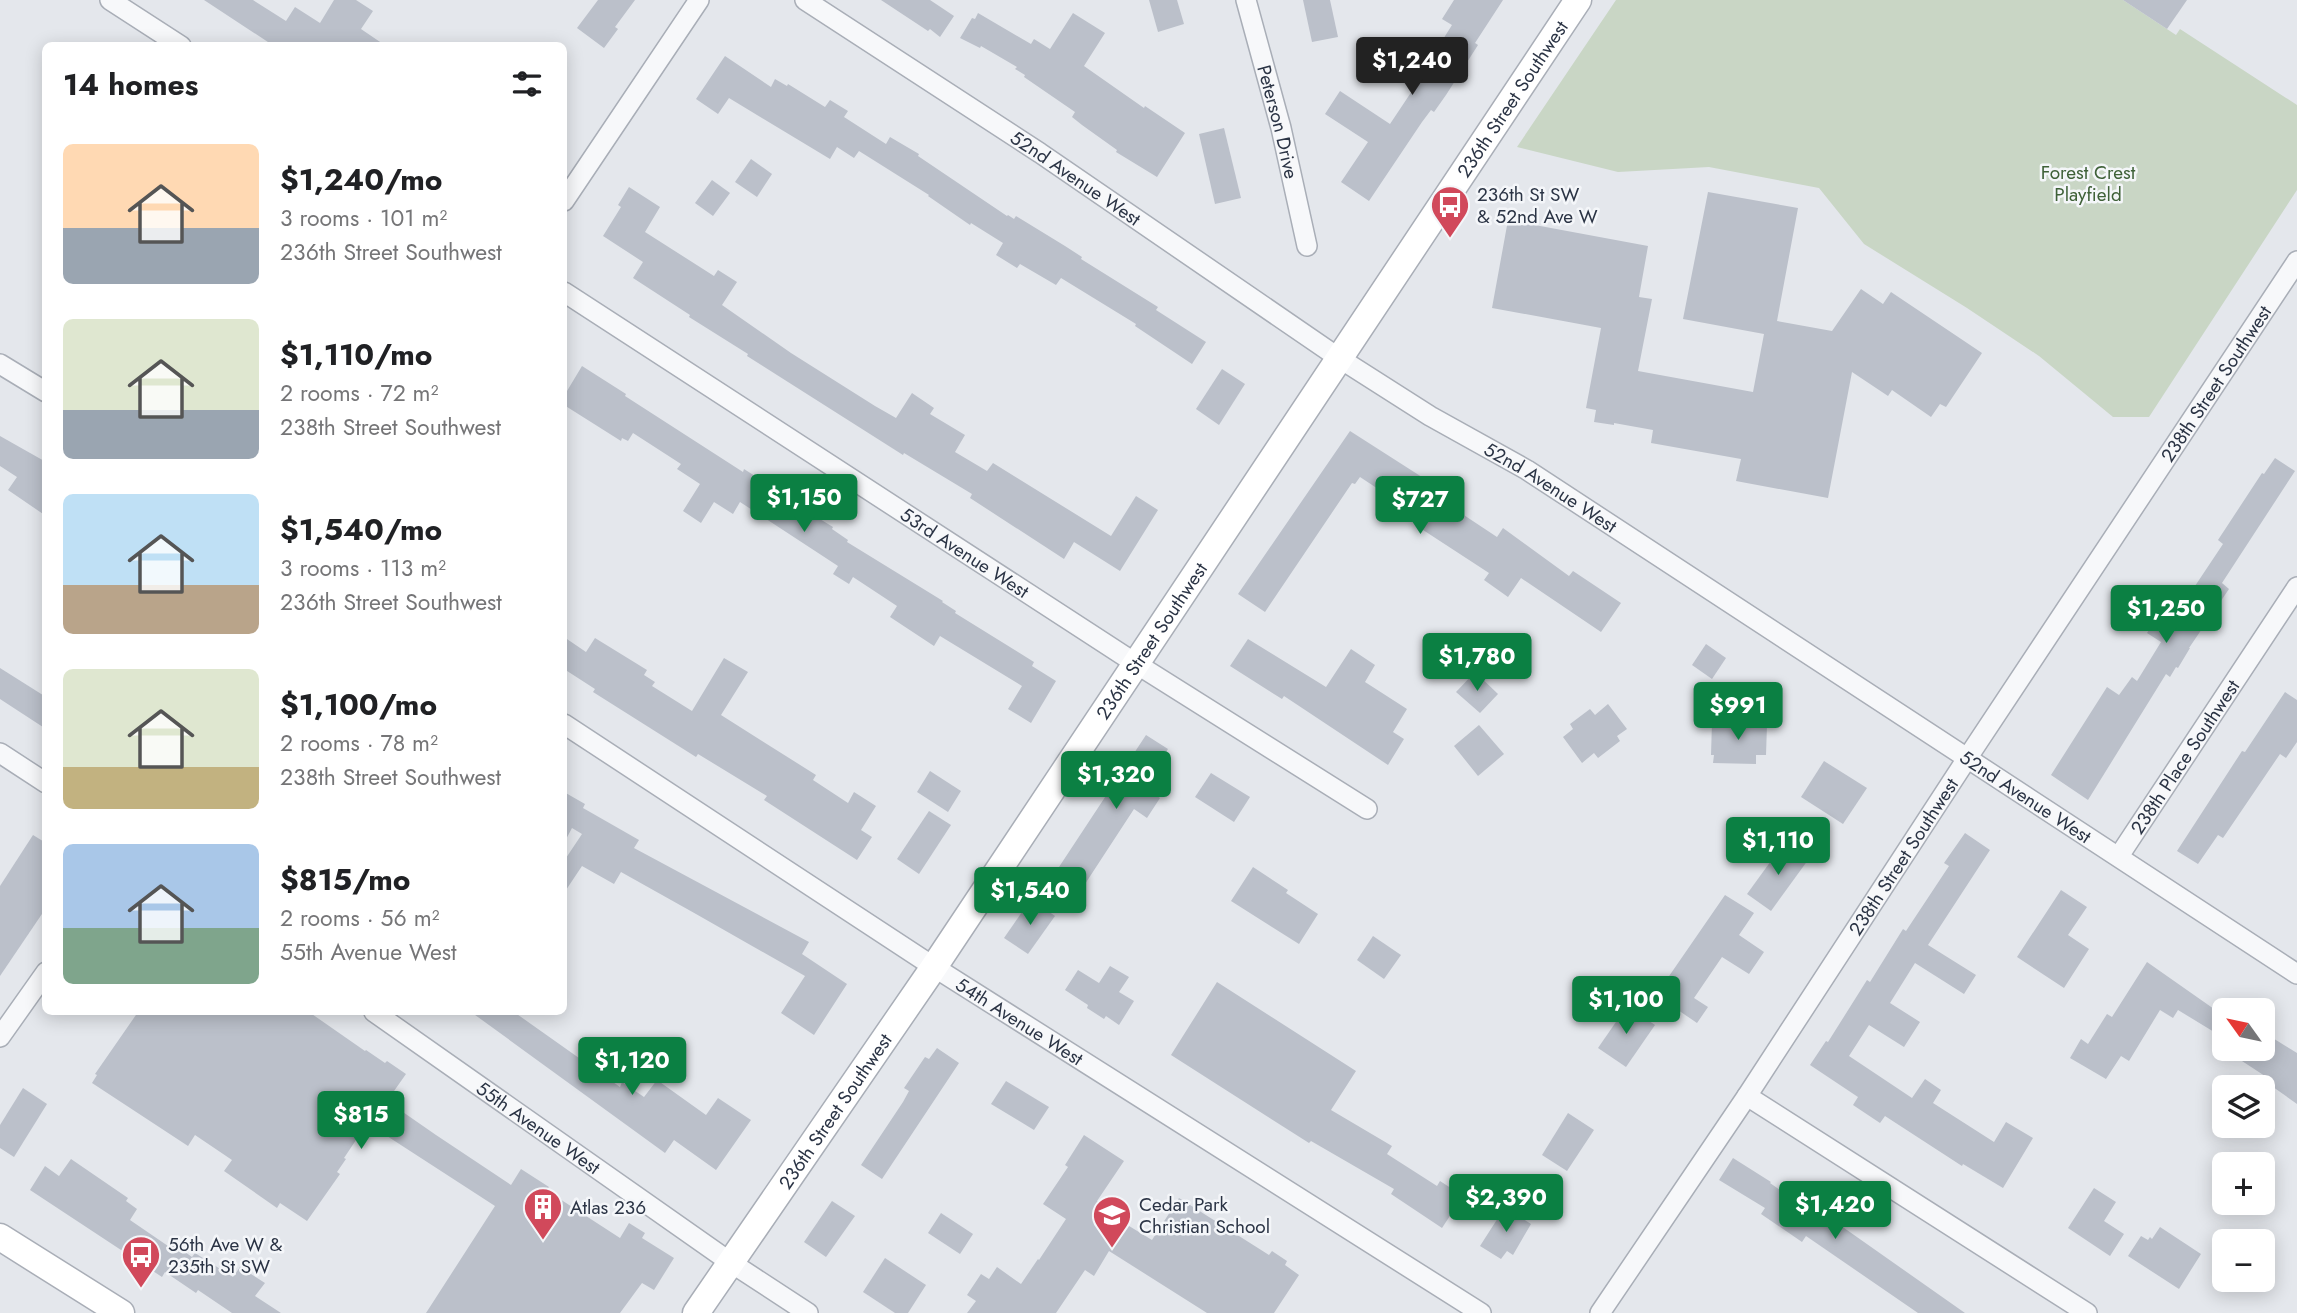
<!DOCTYPE html>
<meta charset="utf-8">
<style>
:root{--surface:#fff;--page:#f2f2f2;--text:#202124;--muted:#757577;--accent:#0b8043}
body{margin:0;font-family:Jost,sans-serif;background:var(--page);color:var(--text);height:100vh;display:flex;flex-direction:column;font-size:26px;white-space:nowrap}
*{box-sizing:border-box;margin:0}
p{font-size:23px;color:var(--muted)}
.icon{flex:none;width:38px;height:38px;fill:none;stroke:currentColor;stroke-width:2;stroke-linecap:round;stroke-linejoin:round}
.map{position:relative;flex:1;overflow:hidden}
.details{position:absolute;left:42px;top:42px;width:525px;height:973px;display:flex;flex-direction:column;background:var(--surface);border-radius:10px;box-shadow:0 4px 18px #0003}
.details>*{flex:none}
.needle{width:46px;rotate:303deg}
.tools{position:absolute;left:2212px;top:998px;display:grid;gap:14px}
.tools a{display:grid;place-items:center;width:63px;height:63px;border-radius:10px;background:var(--surface);box-shadow:0 4px 18px #0003;font-size:35px}
.price{position:absolute;translate:-50% -60px;padding:0 16px;border-radius:7px;background:var(--accent);color:#fff;font-size:23px;line-height:46px;filter:drop-shadow(0 2px 4px #0008)}
.price::after{content:'';position:absolute;left:50%;top:42px;width:21px;height:16px;margin-left:-10px;background:inherit;clip-path:polygon(0 0,100% 0,50% 100%)}
.price.on{background:#222;color:#fff}
ul{padding:0;list-style:none}
li{display:flex;align-items:center;gap:21px;height:175px;padding:0 21px}
li span{display:grid;place-items:center;flex:none;width:196px;height:140px;border-radius:10px;color:#555}
li>.icon{margin-inline-start:auto}
span .icon{width:84px;height:84px;fill:#fffc;stroke-width:1}
li b{font-size:30px}
h2{display:flex;justify-content:space-between;align-items:center;height:84px;padding:0 21px;font-size:30px}
.map>svg:first-child{display:block}
.green{fill:#c9d6c5}
.building{fill:#bbc0ca}
.lines{fill:none;stroke-linecap:round;stroke-linejoin:round}
.street-casing{stroke:#a9aeb7;stroke-width:22}
.secondary-casing{stroke:#a9aeb7;stroke-width:29}
.street{stroke:#f7f8fa;stroke-width:19}
.secondary{stroke:#fff;stroke-width:26}
.labels{text-anchor:middle;dominant-baseline:central;stroke-width:5;stroke-linejoin:round;paint-order:stroke}
.street-label{font-size:19px;fill:#2b3445;stroke:#f4f6f9}
.park-label{font-size:19px;fill:#3f6138;stroke:#f4f6f9}
.poi-label{font-size:19px;fill:#2b3445;stroke:#f4f6f9;text-anchor:start}
</style>
<div class="map">
<svg width="2297" height="1313" viewBox="0 0 2297 1313">
<rect width="100%" height="100%" fill="#e4e7ec"/>
<polygon class="green" points="1616,0 2123,0 2176,35 2180,29 2297,105 2297,190 2149,417 2113,417 2039,356 1967,308 1864,244 1819,188 1709,167 1618,172 1517,147"/>
<g class="building">
<polygon points="204,0 253,0 286,21 295,7 320,23 334,0 356,0 373,11 361,29 386,46 274,46"/>
<polygon points="598,0 635,0 615,27 618,29 604,48 577,28"/>
<polygon points="881,0 930,0 954,16 940,37 930,29 928,31"/>
<polygon points="1149,0 1177,0 1184,24 1158,32"/>
<polygon points="1303,0 1330,0 1338,37 1312,42"/>
<polygon points="1454,0 1503,0 1475,43 1478,45 1446,95 1434,112 1431,110 1422,122 1369,201 1341,182 1368,142 1325,114 1340,91 1390,124 1414,88 1404,79 1420,54 1430,60 1452,25 1442,19"/>
<polygon points="2123,0 2187,0 2167,29"/>
<polygon points="978,13 1031,44 1034,39 1050,49 1073,13 1105,33 1084,66 1144,108 1145,106 1185,133 1157,177 1116,152 1117,150 1082,125 1072,117 1075,112 1024,77 1025,75 1015,69 1017,67 981,46 980,48 960,38 972,18 975,19"/>
<polygon points="725,56 771,87 775,79 787,86 788,84 825,107 830,100 848,111 844,117 886,144 890,137 919,154 918,156 1007,216 1008,215 1014,219 1016,216 1065,246 1082,257 1081,259 1158,307 1156,310 1206,342 1192,364 1135,326 1136,324 1061,278 1056,285 1020,264 1017,268 996,255 1003,243 971,223 970,225 928,196 929,195 859,151 854,158 837,147 830,159 729,98 718,114 696,99"/>
<polygon points="1224,128 1241,198 1215,204 1199,134"/>
<polygon points="751,159 772,174 757,197 735,182"/>
<polygon points="712,180 730,193 713,216 695,203"/>
<polygon points="629,187 660,207 645,232 714,276 718,270 737,282 722,305 791,353 875,406 896,418 912,393 934,408 930,414 965,435 955,452 987,471 993,463 1111,536 1136,496 1158,510 1120,571 1074,542 1064,559 970,498 972,494 904,453 903,455 747,356 748,354 689,317 690,315 633,278 643,262 603,236 621,207 618,205"/>
<polygon points="1708,192 1798,208 1777,321 1832,331 1861,289 1883,304 1891,292 1982,353 1946,407 1940,404 1931,417 1892,390 1888,396 1852,372 1828,498 1736,481 1741,459 1651,443 1653,430 1614,423 1614,425 1594,422 1596,410 1586,408 1601,328 1492,308 1508,220 1648,246 1639,297 1652,299 1638,371 1753,392 1764,334 1683,319"/>
<polygon points="582,366 626,394 625,396 743,472 744,469 788,497 787,499 833,527 832,529 848,540 847,542 943,601 942,602 956,611 955,613 1034,662 1032,666 1056,681 1031,723 1008,709 1022,686 940,636 934,646 890,617 897,606 853,577 849,584 833,574 838,566 740,502 733,514 714,502 701,523 683,511 700,484 677,469 681,464 633,433 628,441 622,438 621,441 564,405 564,396"/>
<polygon points="1222,369 1245,384 1219,425 1196,409"/>
<polygon points="1350,431 1425,479 1420,486 1497,537 1503,528 1569,576 1573,571 1621,603 1601,632 1521,578 1508,597 1484,580 1489,573 1420,528 1425,520 1360,477 1355,484 1352,483 1265,612 1238,594"/>
<polygon points="0,436 46,462 46,516 8,490 17,477 0,466"/>
<polygon points="2275,458 2295,471 2222,583 2229,589 2189,648 2190,648 2178,668 2176,667 2170,677 2166,674 2088,800 2051,775 2107,687 2119,695 2132,677 2137,681 2161,642 2147,633 2163,609 2175,616 2223,544 2218,540 2262,473 2264,474"/>
<polygon points="564,637 586,652 595,638 647,670 644,675 655,682 652,686 692,711 724,658 748,672 721,715 816,775 813,780 848,803 854,792 876,806 861,830 872,837 857,860 764,800 767,796 698,754 696,757 593,692 595,689 564,669"/>
<polygon points="1248,639 1326,687 1351,649 1375,665 1365,682 1407,709 1393,732 1404,739 1388,765 1284,696 1282,699 1230,666"/>
<polygon points="1706,644 1726,658 1712,679 1692,665"/>
<polygon points="0,668 46,697 46,729 0,699"/>
<polygon points="1475,672 1498,694 1480,713 1456,692"/>
<polygon points="2285,692 2297,700 2297,742 2286,758 2280,754 2223,838 2218,835 2198,864 2177,851 2242,751 2245,752"/>
<polygon points="1608,704 1627,729 1617,736 1620,741 1598,758 1594,753 1582,763 1563,737 1573,729 1570,724 1590,709 1595,715"/>
<polygon points="1712,722 1748,722 1748,725 1767,725 1766,755 1756,755 1756,764 1713,763 1714,755 1711,755"/>
<polygon points="1479,725 1504,754 1478,776 1454,746"/>
<polygon points="1146,735 1168,749 1143,787 1160,798 1147,818 1134,809 1085,884 1059,867"/>
<polygon points="1824,761 1867,788 1843,824 1801,797"/>
<polygon points="930,771 961,791 948,812 917,792"/>
<polygon points="1211,773 1250,797 1234,822 1195,797"/>
<polygon points="564,792 585,804 583,808 639,840 634,848 809,942 802,954 847,984 814,1035 781,1013 805,976 696,914 621,872 614,884 582,866 564,893 564,861 582,834 572,828 564,843"/>
<polygon points="929,811 951,825 919,874 897,859"/>
<polygon points="1965,833 1990,850 1928,945 1976,975 1964,994 1915,963 1890,1003 1920,1022 1904,1047 1869,1025 1849,1056 1912,1098 1925,1079 1941,1090 1933,1103 1994,1142 2006,1122 2033,1138 2003,1188 1963,1164 1962,1166 1885,1116 1880,1123 1853,1105 1858,1097 1810,1065 1826,1041 1828,1042 1867,980 1870,982 1903,929 1906,931 1949,866 1944,863"/>
<polygon points="33,835 46,843 46,908 0,976 0,886"/>
<polygon points="1784,843 1808,860 1771,911 1747,894"/>
<polygon points="1253,867 1288,890 1286,893 1318,914 1299,944 1231,901"/>
<polygon points="2061,890 2087,907 2068,935 2089,949 2064,988 2017,957"/>
<polygon points="1725,895 1754,913 1739,935 1764,952 1749,974 1722,957 1694,998 1708,1007 1697,1023 1656,995"/>
<polygon points="1031,899 1055,916 1028,954 1004,938"/>
<polygon points="1373,936 1401,955 1384,979 1357,960"/>
<polygon points="2147,962 2224,1016 2224,1038 2178,1010 2173,1018 2160,1010 2129,1061 2121,1056 2106,1079 2070,1058 2081,1039 2088,1044 2107,1014 2112,1017"/>
<polygon points="1110,966 1129,977 1119,992 1134,1001 1119,1025 1106,1016 1104,1019 1087,1008 1088,1005 1065,990 1078,970 1099,983"/>
<polygon points="1217,982 1356,1071 1331,1110 1392,1146 1387,1154 1437,1186 1440,1181 1463,1196 1442,1228 1391,1194 1394,1189 1311,1141 1309,1143 1171,1055"/>
<polygon points="1627,1006 1655,1025 1626,1067 1598,1048"/>
<polygon points="138,1012 309,1012 365,1051 366,1050 385,1063 387,1061 406,1074 387,1101 436,1135 511,1185 521,1169 549,1187 546,1190 620,1238 629,1223 645,1233 642,1238 674,1258 654,1290 642,1283 620,1313 426,1313 495,1206 370,1125 369,1127 366,1125 344,1158 346,1159 337,1172 340,1174 307,1221 280,1203 277,1208 224,1171 232,1160 195,1135 188,1146 92,1083 97,1075 95,1074"/>
<polygon points="471,1012 514,1012 620,1087 622,1082 644,1097 657,1080 706,1115 718,1098 751,1120 716,1170 674,1140 665,1153"/>
<polygon points="2263,1032 2297,1053 2297,1104 2266,1082 2268,1078 2222,1048 2263,1048"/>
<polygon points="937,1048 959,1063 882,1179 861,1165 903,1102 909,1091 904,1088 925,1057 929,1059"/>
<polygon points="1006,1081 1049,1107 1034,1130 991,1104"/>
<polygon points="23,1088 47,1104 14,1157 0,1148 0,1125"/>
<polygon points="1568,1113 1594,1130 1567,1171 1542,1155"/>
<polygon points="1084,1135 1124,1161 1097,1201 1118,1215 1116,1218 1152,1240 1179,1198 1269,1255 1272,1251 1287,1261 1285,1265 1299,1275 1274,1313 1207,1313 1109,1251 1094,1276 1085,1270 1056,1313 967,1313 976,1301 967,1295 981,1274 989,1279 997,1267 1021,1284 1038,1259 1039,1260 1066,1219 1043,1204 1068,1167 1065,1165"/>
<polygon points="1733,1158 1771,1182 1770,1183 1834,1227 1837,1223 1965,1313 1918,1313 1806,1236 1802,1242 1761,1214 1765,1208 1719,1180"/>
<polygon points="71,1159 128,1198 126,1201 137,1209 130,1220 168,1246 171,1242 192,1257 195,1253 233,1277 240,1267 265,1283 255,1296 281,1313 232,1313 198,1290 196,1293 165,1272 162,1277 30,1190 45,1166 59,1176"/>
<polygon points="2094,1188 2116,1202 2104,1221 2124,1234 2110,1256 2068,1228"/>
<polygon points="832,1201 855,1216 826,1257 804,1242"/>
<polygon points="1505,1207 1531,1224 1513,1255 1507,1251 1501,1259 1480,1246"/>
<polygon points="941,1213 973,1234 960,1254 928,1233"/>
<polygon points="2160,1227 2201,1254 2179,1289 2128,1256 2141,1236 2148,1240 2150,1237 2152,1239"/>
<polygon points="885,1258 926,1285 908,1313 895,1313 863,1292"/>
</g>
<g class="lines">
<g class="street-casing">
<g id="street">
<polyline points="110,0 181,46"/>
<path id="s1" d="M805,0L1040,153L1339,358L1430,416L1527,470L2297,974"/>
<path id="s2" d="M1246,0L1281,128L1307,246"/>
<polyline points="564,201 699,0"/>
<path id="s3" d="M564,292L1135,663L1367,809"/>
<polyline points="0,364 46,392"/>
<path id="s4" d="M564,724L934,967L1481,1313"/>
<polyline points="0,753 46,783"/>
<path id="s5" d="M2119,856L2297,587"/>
<path id="s6" d="M374,1012L730,1262L808,1313"/>
<polyline points="0,1037 46,972"/>
<polyline points="1747,1096 2087,1313"/>
<path id="s7" d="M1600,1313L1747,1096L1968,757L2297,261"/>
</g>
</g>
<g class="secondary-casing">
<g id="secondary">
<polyline points="0,1237 121,1313"/>
<path id="s8" d="M696,1313L934,967L1578,0"/>
</g>
</g>
<use href="#street" class="street"/>
<use href="#secondary" class="secondary"/>
</g>
<defs>
<g id="bus-pin" transform="scale(2.0125)"><path d="M0 17L-7.5 6A9.5 9.5 0 1 1 7.5 6Z" fill="#d1495b" stroke="#f4f6f9"/><path d="M-5-6H5V4H4V6H2V4H-2V6H-4V4H-5ZM-3.5-4V0h7V-4ZM-3.5 1.2v1.5H-2V1.2ZM2 1.2v1.5H3.5V1.2Z" fill="#fff"/></g>
<g id="building-pin" transform="scale(2.0125)"><path d="M0 17L-7.5 6A9.5 9.5 0 1 1 7.5 6Z" fill="#d1495b" stroke="#f4f6f9"/><path d="M-4-6H4V6H1V3H-1V6H-4ZM-2.5-4.3h1.7v1.8h-1.7ZM.8-4.3h1.7v1.8H.8ZM-2.5-1h1.7V.8h-1.7ZM.8-1h1.7V.8H.8Z" fill="#fff"/></g>
<g id="school-pin" transform="scale(2.0125)"><path d="M0 17L-7.5 6A9.5 9.5 0 1 1 7.5 6Z" fill="#d1495b" stroke="#f4f6f9"/><path d="M0-5L7-2L0 1L-7-2ZM-4 1L0 2.5L4 1V4Q0 6-4 4Z" fill="#fff"/></g>
</defs>
<g fill-rule="evenodd">
<use href="#bus-pin" x="1450" y="205"/>
<use href="#building-pin" x="543" y="1207"/>
<use href="#school-pin" x="1112" y="1215"/>
<use href="#bus-pin" x="141" y="1255"/>
</g>
<g class="labels">
<g class="street-label">
<text stroke="none"><textPath href="#s8" startOffset="1463">236th Street Southwest</textPath></text>
<text stroke="none"><textPath href="#s2" startOffset="126">Peterson Drive</textPath></text>
<text stroke="none"><textPath href="#s1" startOffset="324">52nd Avenue West</textPath></text>
<text stroke="none"><textPath href="#s7" startOffset="1115">238th Street Southwest</textPath></text>
<text stroke="none"><textPath href="#s1" startOffset="891">52nd Avenue West</textPath></text>
<text stroke="none"><textPath href="#s3" startOffset="478">53rd Avenue West</textPath></text>
<text stroke="none"><textPath href="#s8" startOffset="812">236th Street Southwest</textPath></text>
<text stroke="none"><textPath href="#s5" startOffset="119">238th Place Southwest</textPath></text>
<text stroke="none"><textPath href="#s1" startOffset="1458">52nd Avenue West</textPath></text>
<text stroke="none"><textPath href="#s7" startOffset="548">238th Street Southwest</textPath></text>
<text stroke="none"><textPath href="#s4" startOffset="544">54th Avenue West</textPath></text>
<text stroke="none"><textPath href="#s8" startOffset="245">236th Street Southwest</textPath></text>
<text stroke="none"><textPath href="#s6" startOffset="201">55th Avenue West</textPath></text>
</g>
<g class="park-label">
<text x="2088" y="172">Forest Crest<tspan x="2088" dy="22">Playfield</tspan></text>
</g>
<g class="poi-label">
<text x="1477" y="194">236th St SW<tspan x="1477" dy="22">&amp; 52nd Ave W</tspan></text>
<text x="1139" y="1204">Cedar Park<tspan x="1139" dy="22">Christian School</tspan></text>
<text x="570" y="1207">Atlas 236</text>
<text x="168" y="1244">56th Ave W &amp;<tspan x="168" dy="22">235th St SW</tspan></text>
</g>
</g>
</svg>
<div class="tools">
<a><svg class="needle" viewBox="-14 -14 28 28"><path d="M0-13l5 13h-10z" fill="#e53935"/><path d="M0 13l5-13h-10z" fill="#757577"/></svg></a>
<a><svg class="icon" aria-label="layers" viewBox="0 0 24 24"><path d="M12 4l9 5-9 5-9-5zM3 14l9 5 9-5"/></svg></a>
<a>+</a>
<a>−</a>
</div>
<b class="price on" style="left:1412px;top:97px">$1,240</b>
<b class="price" style="left:804px;top:534px">$1,150</b>
<b class="price" style="left:1420px;top:536px">$727</b>
<b class="price" style="left:2166px;top:645px">$1,250</b>
<b class="price" style="left:1477px;top:693px">$1,780</b>
<b class="price" style="left:1738px;top:742px">$991</b>
<b class="price" style="left:1116px;top:811px">$1,320</b>
<b class="price" style="left:1778px;top:877px">$1,110</b>
<b class="price" style="left:1030px;top:927px">$1,540</b>
<b class="price" style="left:1626px;top:1036px">$1,100</b>
<b class="price" style="left:632px;top:1097px">$1,120</b>
<b class="price" style="left:361px;top:1151px">$815</b>
<b class="price" style="left:1506px;top:1234px">$2,390</b>
<b class="price" style="left:1835px;top:1241px">$1,420</b>
<section class="details">
<h2>14 homes<svg class="icon" aria-label="filters" viewBox="0 0 24 24"><path d="M4 7h16M4 17h16"/><circle cx="9" cy="7" r="2"/><circle cx="15" cy="17" r="2"/></svg></h2>
<ul>
<li><span style="background:linear-gradient(#ffd9b3 60%,#9aa5b1 0)"><svg class="icon" aria-label="home" viewBox="0 0 24 24"><path d="M3 11l9-7 9 7M6 9v11h12V9"/></svg></span><div><b>$1,240/mo</b><p>3 rooms · 101 m²</p><p>236th Street Southwest</p></div></li>
<li><span style="background:linear-gradient(#dfe7d0 65%,#9aa5b1 0)"><svg class="icon" aria-label="home" viewBox="0 0 24 24"><path d="M3 11l9-7 9 7M6 9v11h12V9"/></svg></span><div><b>$1,110/mo</b><p>2 rooms · 72 m²</p><p>238th Street Southwest</p></div></li>
<li><span style="background:linear-gradient(#bfe0f5 65%,#b9a48a 0)"><svg class="icon" aria-label="home" viewBox="0 0 24 24"><path d="M3 11l9-7 9 7M6 9v11h12V9"/></svg></span><div><b>$1,540/mo</b><p>3 rooms · 113 m²</p><p>236th Street Southwest</p></div></li>
<li><span style="background:linear-gradient(#dfe7d0 70%,#c2b280 0)"><svg class="icon" aria-label="home" viewBox="0 0 24 24"><path d="M3 11l9-7 9 7M6 9v11h12V9"/></svg></span><div><b>$1,100/mo</b><p>2 rooms · 78 m²</p><p>238th Street Southwest</p></div></li>
<li><span style="background:linear-gradient(#a9c7e8 60%,#7fa58c 0)"><svg class="icon" aria-label="home" viewBox="0 0 24 24"><path d="M3 11l9-7 9 7M6 9v11h12V9"/></svg></span><div><b>$815/mo</b><p>2 rooms · 56 m²</p><p>55th Avenue West</p></div></li>
</ul>
</section>
</div>
